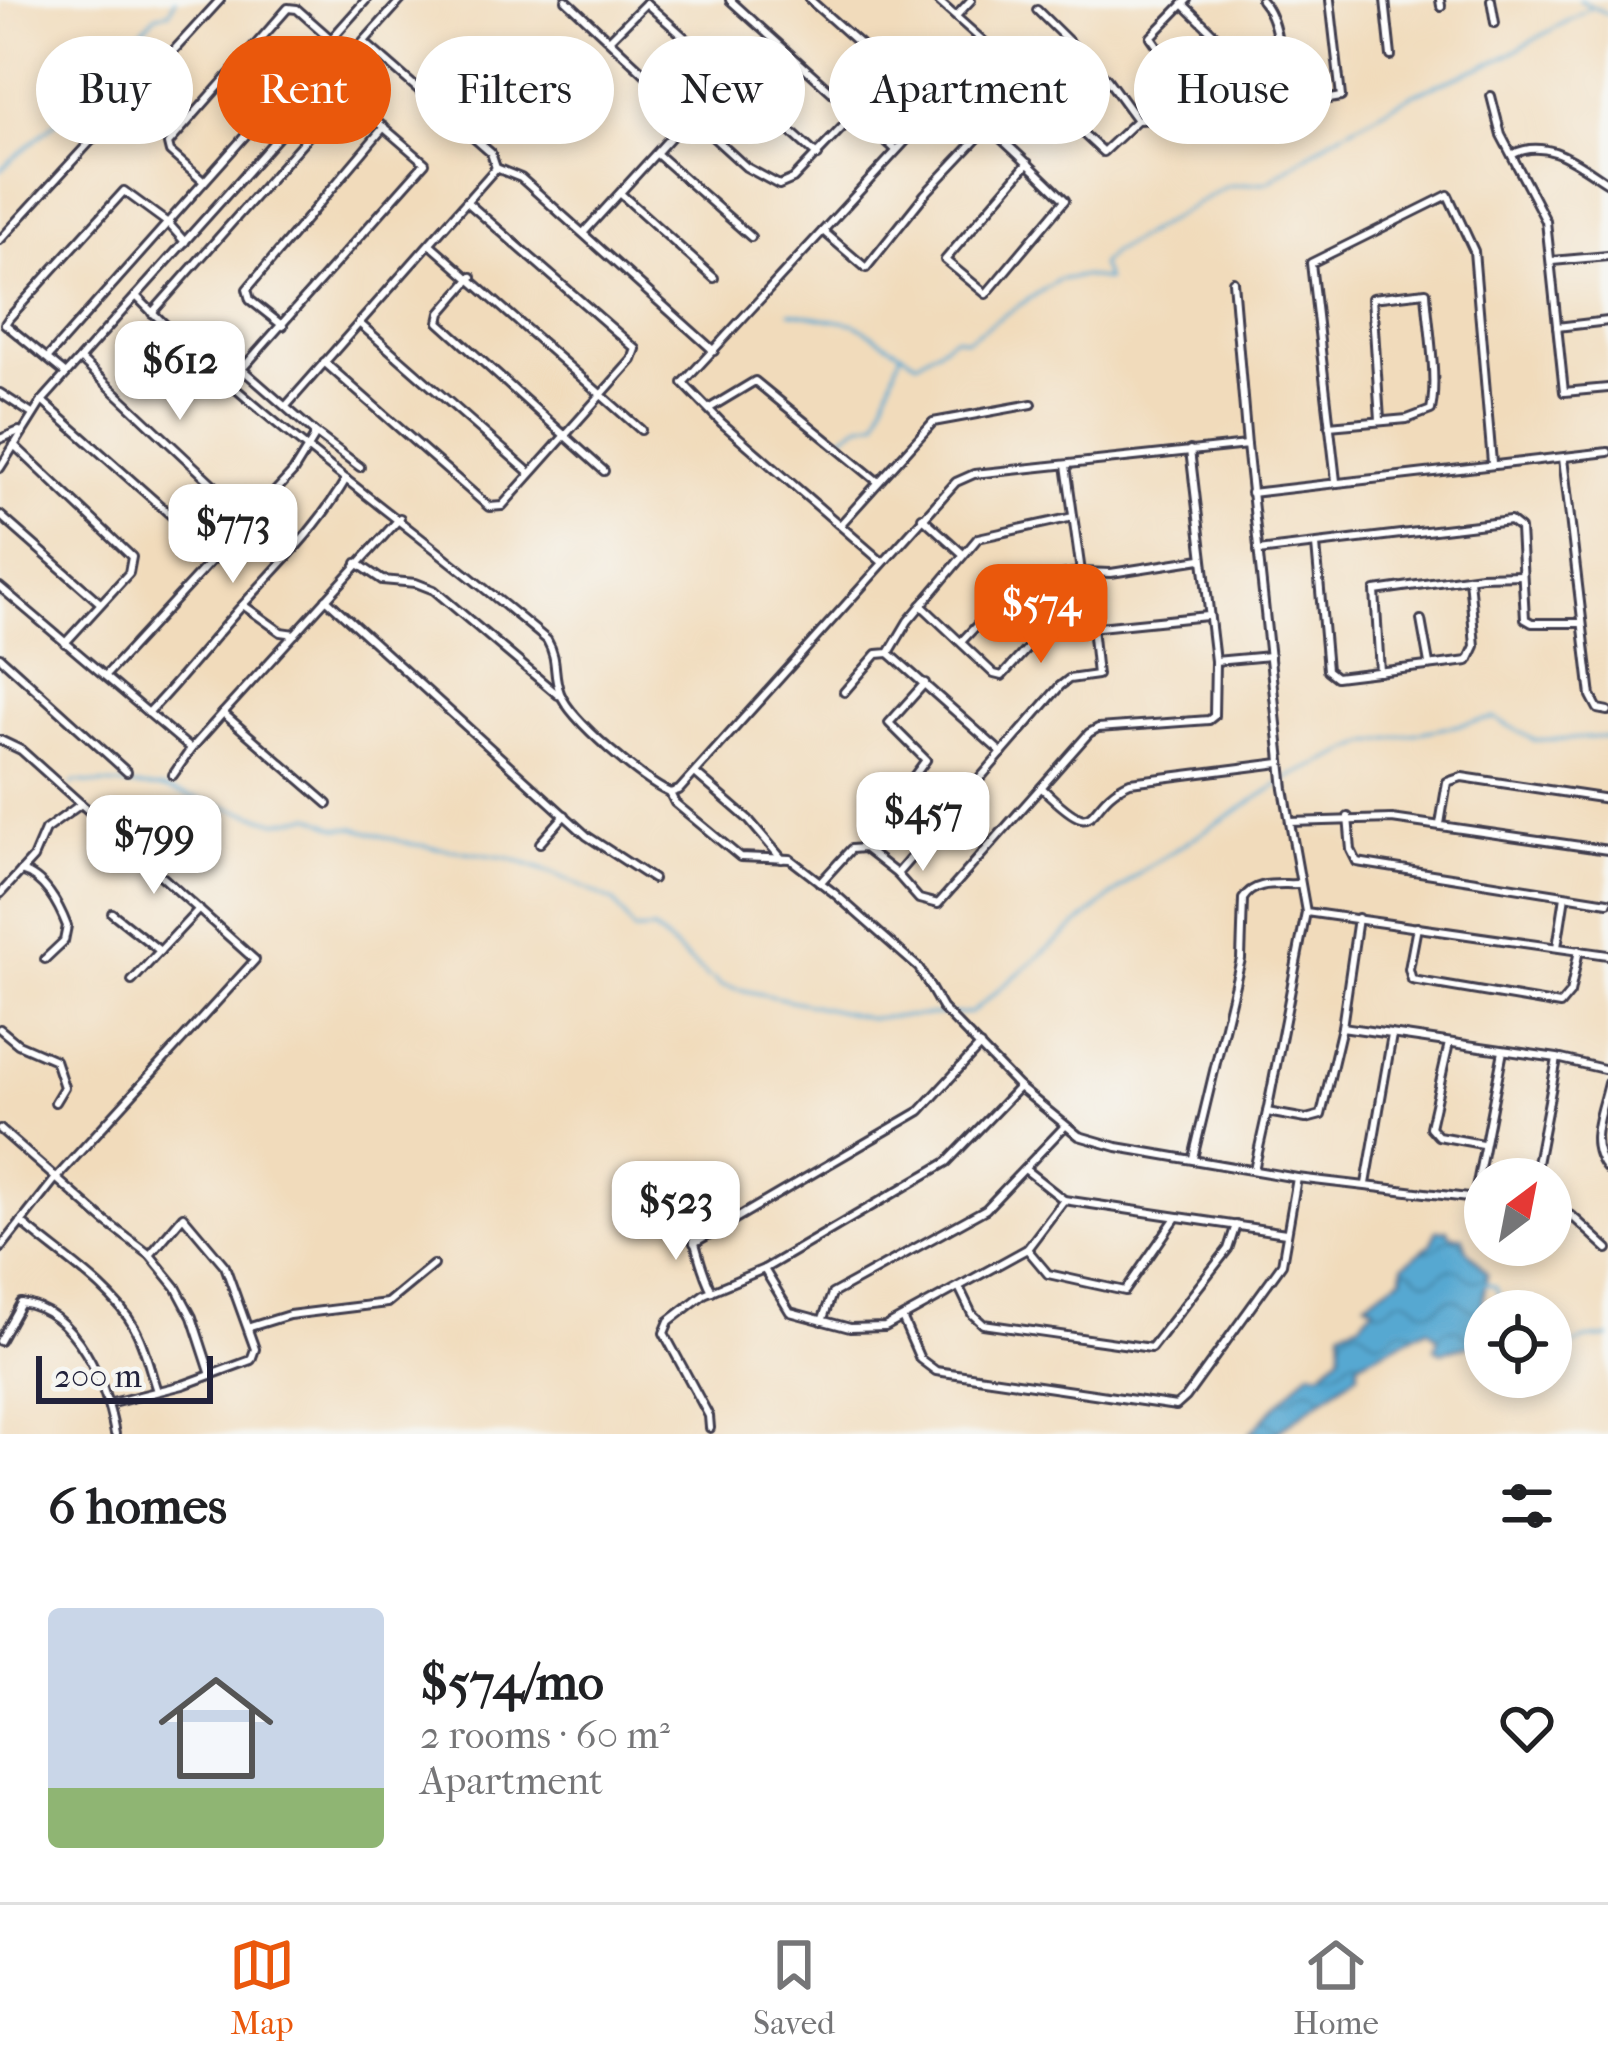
<!DOCTYPE html>
<meta charset="utf-8">
<style>
:root{--surface:#fff;--page:#f6f6f6;--text:#202124;--muted:#757577;--line:#e0e0e0;--accent:#ea580c}
body{margin:0;font-family:"IM FELL French Canon",serif;background:var(--page);color:var(--text);height:100vh;display:flex;flex-direction:column;font-size:45px;white-space:nowrap}
*{box-sizing:border-box;margin:0}
p{font-size:39px;color:var(--muted)}
.icon{flex:none;width:66px;height:66px;fill:none;stroke:currentColor;stroke-width:2;stroke-linecap:round;stroke-linejoin:round}
.map{position:relative;height:1434px;overflow:hidden}
.sheet{display:flex;flex-direction:column;background:var(--surface);flex:1}
.sheet>*{flex:none}
.banner{position:absolute;left:36px;top:36px;width:1536px;height:108px;display:flex;gap:24px}
.needle{width:78px;rotate:32deg}
.controls{position:absolute;left:1464px;top:1158px;display:grid;gap:24px}
.controls a{display:grid;place-items:center;width:108px;height:108px;border-radius:50%;background:var(--surface);box-shadow:0 6px 18px #0003;font-size:60px}
.scale{position:absolute;left:36px;bottom:30px;width:177px;box-sizing:border-box;padding-left:12px;border:6px solid #22223b;border-top:0;font-size:33px;line-height:42px;white-space:nowrap;color:#22223b;-webkit-text-stroke:9px #f6f6f2;paint-order:stroke}
.price{position:absolute;translate:-50% -102px;padding:0 27px;border-radius:24px;background:#fff;color:#222;font-size:39px;line-height:78px;filter:drop-shadow(0 3px 6px #0008)}
.price::after{content:'';position:absolute;left:50%;top:72px;width:36px;height:27px;margin-left:-18px;background:inherit;clip-path:polygon(0 0,100% 0,50% 100%)}
.price.active{background:var(--accent);color:#fff}
ul{padding:0;list-style:none}
li{display:flex;align-items:center;gap:36px;height:300px;padding:0 48px}
li+li{border-top:3px solid var(--line)}
li span{display:grid;place-items:center;flex:none;width:336px;height:240px;border-radius:12px;color:#555}
li>.icon{margin-inline-start:auto}
span .icon{width:144px;height:144px;fill:#fffc;stroke-width:1}
li b{font-size:51px}
h2{display:flex;justify-content:space-between;align-items:center;height:144px;padding:0 48px;font-size:51px}
.tag{padding:0 42px;border-radius:54px;background:var(--surface);box-shadow:0 6px 18px #0003;font-size:42px;line-height:108px}
.tag.active{background:var(--accent);color:#fff}
.dock{display:flex;justify-content:space-around;align-items:center;height:168px;border-top:3px solid var(--line);background:var(--surface);font-size:33px;color:var(--muted)}
.dock a{display:grid;justify-items:center;gap:6px}
.dock .active{color:var(--accent)}
.map>svg:first-child{display:block}
.water{fill:url(#water-waves);stroke:#3c6586;stroke-width:3}
.lines{fill:none;stroke-linecap:round;stroke-linejoin:round}
.stream{stroke:#56a8d1;stroke-width:3}
.minor-casing{stroke:#413e4e;stroke-width:12}
.minor{stroke:#fff;stroke-width:6}
</style>
<div class="map">
<svg width="1608" height="1434" viewBox="0 0 1608 1434">
<defs>
<pattern id="water-waves" width="16" height="10" patternUnits="userSpaceOnUse" patternTransform="scale(3)"><rect width="16" height="10" fill="#56a8d1"/><path d="M0 5q4-4 8 0t8 0" fill="none" stroke="#4788ab"/></pattern>
</defs>
<rect width="100%" height="100%" fill="#f6f6f2"/>
<filter id="ink" filterUnits="userSpaceOnUse"><feTurbulence type="fractalNoise" baseFrequency=".00833" numOctaves="2"/><feDisplacementMap in="SourceGraphic" scale="24" xChannelSelector="R" yChannelSelector="G"/><feConvolveMatrix kernelMatrix="1 2 1 2 8 2 1 2 1" color-interpolation-filters="sRGB"/></filter>
<filter id="wash" filterUnits="userSpaceOnUse"><feTurbulence type="fractalNoise" baseFrequency=".004" numOctaves="4" result="noise"/><feDisplacementMap in="SourceGraphic" scale="48" xChannelSelector="R" yChannelSelector="G"/><feGaussianBlur stdDeviation="2.7" result="paint"/><feColorMatrix in="noise" values="0 0 0 0 0 0 0 0 0 0 0 0 0 0 0 0 0 1.4 0 .05"/><feComposite in="paint" operator="in"/></filter>
<g filter="url(#wash)">
<rect width="100%" height="100%" fill="#f1dbbb"/>
<polygon class="water" points="1447,1229 1451,1236 1463,1237 1467,1249 1487,1274 1476,1344 1441,1352 1435,1348 1438,1338 1428,1328 1358,1363 1358,1373 1274,1434 1249,1434 1310,1370 1321,1372 1340,1354 1341,1329 1359,1323 1374,1307 1366,1301 1402,1277 1403,1265 1432,1243 1436,1230"/>
<g class="lines">
<g class="stream">
<polyline points="1579,0 1608,14"/>
<polyline points="0,170 61,118 156,15 169,12 175,0"/>
<polyline points="790,312 855,324 917,362 955,337 966,340 1058,280 1082,276 1107,280 1100,265 1112,253 1227,186 1268,182 1332,138 1414,94 1503,58 1589,8"/>
<polyline points="839,439 859,425 877,421 901,352"/>
<polyline points="71,785 75,782 162,788 278,822 311,816 338,828 354,828 411,844 509,858 555,874 614,902 634,931 654,930 709,978"/>
<polyline points="713,979 720,985 870,1018 971,1013 1143,870 1294,775 1367,743 1495,718 1534,740 1608,737"/>
<polyline points="1482,1282 1496,1287 1504,1311"/>
<polyline points="1551,1356 1586,1339 1608,1337"/>
</g>
</g>
</g>
<g filter="url(#ink)">
<g class="lines">
<g class="minor-casing">
<g id="minor">
<polyline points="566,0 690,116"/>
<polyline points="730,0 896,150"/>
<polyline points="810,0 932,108"/>
<path d="M1261,0C1283,24 1280,75 1283,106"/>
<polyline points="1385,0 1391,56"/>
<polyline points="1440,0 1441,6"/>
<polyline points="1491,0 1495,23"/>
<polyline points="646,3 818,156"/>
<polyline points="1183,4 1217,37 1231,116"/>
<polyline points="1037,10 1107,79 1137,120"/>
<polyline points="957,15 971,0"/>
<polyline points="610,39 646,3"/>
<polyline points="364,42 491,153 496,168"/>
<polyline points="991,48 1103,152 1137,120 1231,116 1341,97 1330,0"/>
<path d="M948,91C988,126 1027,162 1065,200L986,294L945,260L1028,163"/>
<polyline points="1491,96 1501,135 1546,221 1564,392 1608,388"/>
<polyline points="1187,119 1183,82 1151,37 1187,0"/>
<polyline points="657,154 751,237"/>
<path d="M1513,154C1548,137 1578,164 1608,183"/>
<polyline points="203,181 170,152 168,144 288,8 297,9 349,55"/>
<polyline points="621,194 714,278"/>
<polyline points="585,231 690,116 746,167 779,185 793,179 854,115"/>
<polyline points="823,231 866,268 925,194 989,126"/>
<polyline points="0,240 220,0"/>
<polyline points="430,244 641,430"/>
<polyline points="1552,261 1608,256"/>
<polyline points="472,277 441,313 439,322 604,471"/>
<polyline points="1233,281 1247,445"/>
<path d="M136,296C262,424 410,524 547,640C559,661 552,672 560,693C571,721 642,780 670,793L679,790L956,482L974,474L1247,445L1284,789L1306,912L1608,955"/>
<polyline points="152,313 379,56"/>
<polyline points="359,323 530,473"/>
<polyline points="283,326 250,300 247,289 384,127"/>
<polyline points="1557,327 1608,321"/>
<polyline points="49,356 366,0"/>
<polyline points="80,359 250,519"/>
<polyline points="324,362 489,507 502,506 632,360 636,349 467,202"/>
<polyline points="242,369 425,163 345,94"/>
<polyline points="66,374 5,324 9,318 124,191 169,224 185,242"/>
<polyline points="0,393 32,414"/>
<polyline points="42,401 217,556"/>
<polyline points="286,406 496,168 521,178 714,351"/>
<polyline points="710,408 755,381 877,481"/>
<path d="M1329,426L1407,419L1431,410C1438,378 1428,327 1426,292L1372,298L1380,420"/>
<polyline points="314,432 360,467"/>
<polyline points="0,439 19,431"/>
<polyline points="14,445 132,557 129,573 65,643"/>
<polyline points="1563,458 1591,696 1598,709 1608,711"/>
<polyline points="1066,465 1081,572 1111,573 1201,559"/>
<polyline points="0,468 42,401 401,0"/>
<polyline points="1336,481 1311,263 1448,195 1474,251 1492,463"/>
<polyline points="1251,493 1608,452"/>
<polyline points="0,515 99,602"/>
<polyline points="922,517 963,554"/>
<polyline points="841,524 933,422 1032,404"/>
<polyline points="1316,545 1327,670 1336,677 1468,661 1475,646 1469,578"/>
<polyline points="1258,551 1510,521 1520,529 1525,619 1532,623 1581,623"/>
<polyline points="881,561 722,423 683,383 991,48 937,0"/>
<polyline points="357,563 382,580 416,583 434,590 558,695"/>
<polyline points="0,587 191,749 223,713"/>
<polyline points="326,599 587,836 653,879"/>
<polyline points="243,605 281,632 295,634"/>
<polyline points="921,605 994,674 1002,676 1034,641 1049,632 1207,616"/>
<polyline points="1421,620 1429,664"/>
<polyline points="961,642 1014,586 1024,581 1081,572"/>
<polyline points="889,653 1002,753"/>
<polyline points="0,657 127,772"/>
<polyline points="1215,661 1270,656"/>
<polyline points="1380,672 1375,591 1481,576 1522,575"/>
<polyline points="106,675 293,472 314,438 314,432 242,369 230,366 214,370"/>
<polyline points="844,692 877,654 889,653 908,621 978,538 1073,517"/>
<path d="M148,713C181,679 209,643 240,608C278,566 317,529 346,479"/>
<polyline points="0,740 21,750 255,960 56,1178 0,1249"/>
<polyline points="695,773 748,819 782,859"/>
<polyline points="173,775 191,749"/>
<path d="M1042,788C1104,849 1081,803 1130,782L1280,763"/>
<polyline points="902,792 926,760 889,723 925,683"/>
<polyline points="670,793 675,803 740,857 790,859 834,893 919,968 942,1008 1019,1087 1079,1136 1117,1147 1297,1178 1485,1200"/>
<polyline points="328,804 223,713 400,518"/>
<polyline points="1348,817 1351,850 1357,862 1608,902"/>
<polyline points="1290,822 1392,819 1608,850"/>
<polyline points="1440,824 1447,782 1462,777 1608,799"/>
<polyline points="540,843 565,815"/>
<path d="M21,871C44,877 59,905 67,926L64,941L45,959"/>
<polyline points="897,874 1060,686 1069,679 1097,675 1092,627"/>
<polyline points="820,883 851,849 864,848 897,874 919,899 938,904 1089,733 1098,728 1209,720 1214,716 1215,661 1190,450"/>
<polyline points="0,894 33,858 45,830 81,804"/>
<polyline points="112,913 160,951"/>
<polyline points="1358,918 1342,1027 1557,1058 1608,1070"/>
<polyline points="1417,927 1409,969 1412,980 1560,1005 1570,993 1579,950"/>
<polyline points="1557,947 1565,896"/>
<polyline points="132,981 199,909"/>
<polyline points="0,1029 18,1044 55,1060 64,1087 55,1102"/>
<polyline points="1449,1043 1430,1127 1438,1136 1482,1144"/>
<path d="M1608,1083C1601,1114 1585,1145 1608,1170"/>
<polyline points="1267,1112 1306,912"/>
<polyline points="0,1129 105,1221 150,1255 176,1287 192,1317 211,1375"/>
<path d="M1193,1158L1241,959L1243,899C1254,880 1279,885 1298,884"/>
<polyline points="1026,1170 1064,1200 1286,1233"/>
<polyline points="1254,1170 1267,1112 1306,1119 1321,1115 1342,1027"/>
<polyline points="1534,1179 1557,1059"/>
<polyline points="1366,1184 1392,1035"/>
<polyline points="1474,1199 1503,1051"/>
<polyline points="1551,1208 1572,1216 1608,1249"/>
<path d="M679,1209C697,1232 697,1265 712,1291"/>
<path d="M21,1222C56,1253 112,1287 134,1327C145,1346 150,1371 157,1391"/>
<polyline points="694,1243 920,1111 980,1046"/>
<polyline points="1027,1249 1048,1274 1125,1291 1175,1219"/>
<polyline points="764,1269 790,1312 850,1328 885,1327 1027,1249 1064,1200"/>
<polyline points="959,1287 972,1314 983,1324 1151,1348 1228,1249 1236,1225"/>
<polyline points="903,1320 920,1359 936,1371 1176,1406 1186,1397 1282,1264 1297,1178"/>
<polyline points="822,1321 832,1294 986,1209 1065,1126"/>
<polyline points="250,1327 289,1315 387,1303 433,1265"/>
<path d="M0,1341L21,1303C78,1311 106,1385 115,1434"/>
<polyline points="108,1404 183,1385 251,1360 255,1349 225,1266 183,1216 150,1255"/>
<polyline points="710,1428 709,1416 664,1333 669,1321 704,1294 764,1269 947,1162 1019,1087"/>
</g>
</g>
<use href="#minor" class="minor"/>
</g>
</g>
</svg>
<div class="controls">
<a><svg class="needle" viewBox="-14 -14 28 28"><path d="M0-13l5 13h-10z" fill="#e53935"/><path d="M0 13l5-13h-10z" fill="#757577"/></svg></a>
<a><svg class="icon" aria-label="locate" viewBox="0 0 24 24"><circle cx="12" cy="12" r="6"/><path d="M12 2v4M12 18v4M2 12h4M18 12h4"/></svg></a>
</div>
<div class="scale">200 m</div>
<b class="price" style="left:180px;top:423px">$612</b>
<b class="price" style="left:233px;top:586px">$773</b>
<b class="price active" style="left:1041px;top:666px">$574</b>
<b class="price" style="left:923px;top:874px">$457</b>
<b class="price" style="left:154px;top:897px">$799</b>
<b class="price" style="left:676px;top:1263px">$523</b>
<div class="banner">
<a class="tag">Buy</a>
<a class="tag active">Rent</a>
<a class="tag">Filters</a>
<a class="tag">New</a>
<a class="tag">Apartment</a>
<a class="tag">House</a>
</div>
</div>
<section class="sheet">
<h2>6 homes<svg class="icon" aria-label="filters" viewBox="0 0 24 24"><path d="M4 7h16M4 17h16"/><circle cx="9" cy="7" r="2"/><circle cx="15" cy="17" r="2"/></svg></h2>
<ul>
<li><span style="background:linear-gradient(#c9d6e8 75%,#8fb573 0)"><svg class="icon" aria-label="home" viewBox="0 0 24 24"><path d="M3 11l9-7 9 7M6 9v11h12V9"/></svg></span><div><b>$574/mo</b><p>2 rooms · 60 m²</p><p>Apartment</p></div><svg class="icon" aria-label="heart" viewBox="0 0 24 24"><path d="M12 20l-8-8c-3-5 5-10 8-4 3-6 11-1 8 4z"/></svg></li>
</ul>
</section>
<nav class="dock">
<a class="active"><svg class="icon" aria-label="map" viewBox="0 0 24 24"><path d="M3 6l6-2 6 2 6-2v14l-6 2-6-2-6 2zM9 4v14M15 6v14"/></svg>Map</a>
<a><svg class="icon" aria-label="saved" viewBox="0 0 24 24"><path d="M7 4h10v16l-5-4-5 4z"/></svg>Saved</a>
<a><svg class="icon" aria-label="home" viewBox="0 0 24 24"><path d="M3 11l9-7 9 7M6 9v11h12V9"/></svg>Home</a>
</nav>
